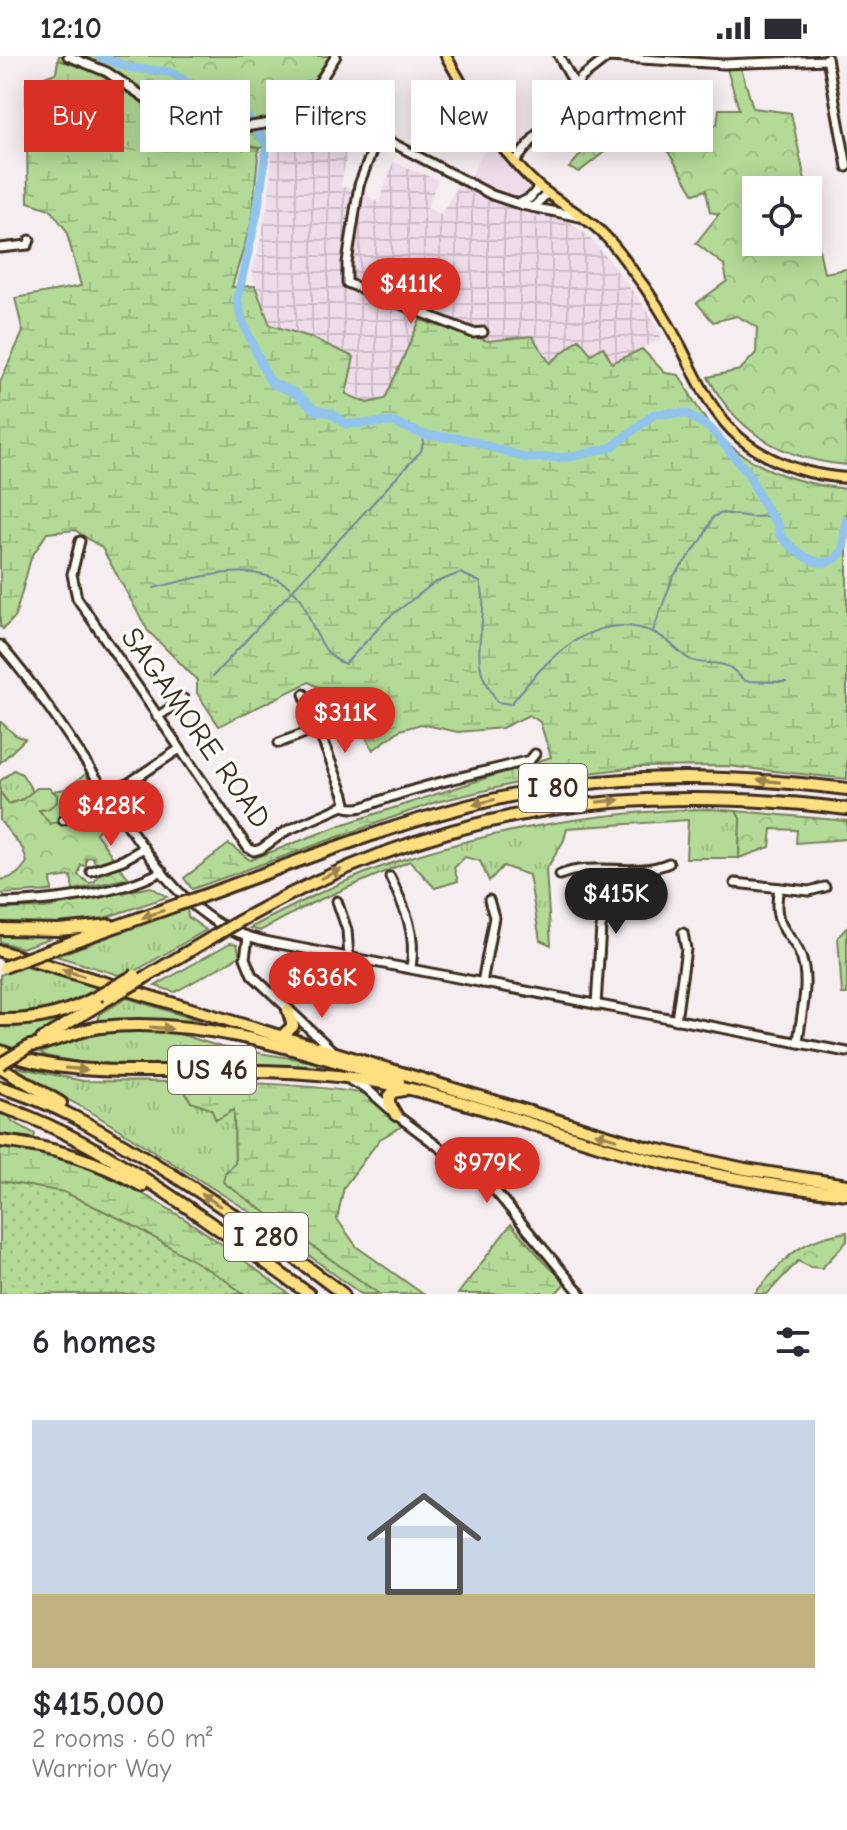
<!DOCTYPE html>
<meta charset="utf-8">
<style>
:root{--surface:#fff;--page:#f7f7f7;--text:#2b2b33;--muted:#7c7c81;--line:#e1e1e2;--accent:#d93025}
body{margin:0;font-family:"Comic Neue",sans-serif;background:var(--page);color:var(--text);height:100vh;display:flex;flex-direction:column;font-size:30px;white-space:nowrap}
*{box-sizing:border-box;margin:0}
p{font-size:26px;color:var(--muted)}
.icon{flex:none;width:44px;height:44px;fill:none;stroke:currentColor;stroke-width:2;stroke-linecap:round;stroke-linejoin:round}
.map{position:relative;height:1238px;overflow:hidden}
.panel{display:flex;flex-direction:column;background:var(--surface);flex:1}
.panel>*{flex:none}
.guide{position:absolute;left:24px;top:24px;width:800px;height:72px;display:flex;gap:16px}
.controls{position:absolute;left:742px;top:120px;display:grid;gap:16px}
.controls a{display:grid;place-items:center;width:80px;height:80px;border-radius:0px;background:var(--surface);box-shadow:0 4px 20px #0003;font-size:40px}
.price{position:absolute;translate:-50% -68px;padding:0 18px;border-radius:28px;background:var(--accent);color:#fff;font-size:26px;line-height:52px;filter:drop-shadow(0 2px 4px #0008)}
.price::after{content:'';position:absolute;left:50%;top:48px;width:24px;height:18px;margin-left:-12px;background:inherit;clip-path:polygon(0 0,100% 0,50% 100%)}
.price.on{background:#222;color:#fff}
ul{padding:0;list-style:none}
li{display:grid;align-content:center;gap:16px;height:424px;padding:0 32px}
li+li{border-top:2px solid var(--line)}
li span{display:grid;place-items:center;height:248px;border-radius:0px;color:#555}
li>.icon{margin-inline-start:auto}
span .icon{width:144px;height:144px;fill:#fffc;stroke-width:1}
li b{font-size:34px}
h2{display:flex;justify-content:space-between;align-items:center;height:96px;padding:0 32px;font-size:34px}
.tag{padding:0 28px;border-radius:0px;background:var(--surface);box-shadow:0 4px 20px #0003;font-size:28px;line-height:72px}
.tag.on{background:var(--accent);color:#fff}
.status{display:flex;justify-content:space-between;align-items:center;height:56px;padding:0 40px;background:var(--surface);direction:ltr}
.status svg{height:22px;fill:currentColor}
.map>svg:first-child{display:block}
.built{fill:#eedcea}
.industrial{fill:url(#industrial-grid)}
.grass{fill:url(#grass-tufts);stroke:#77825a;stroke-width:2}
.forest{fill:url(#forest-crowns);stroke:#77825a;stroke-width:2}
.wetland{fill:url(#wetland-marsh);stroke:#77825a;stroke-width:2}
.park{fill:url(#park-dots);stroke:#77825a;stroke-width:2}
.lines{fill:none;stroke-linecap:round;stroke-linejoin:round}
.stream{stroke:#6f869a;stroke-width:2}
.river{stroke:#91c3ed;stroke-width:9}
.minor-casing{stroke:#3b2a1e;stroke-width:13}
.major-casing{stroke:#3b2a1e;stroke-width:14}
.highway-casing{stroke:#3b2a1e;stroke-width:16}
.minor{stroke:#fdfcf7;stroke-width:7}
.major{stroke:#ffdf80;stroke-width:8}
.highway{stroke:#ffdf80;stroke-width:10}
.highway-bridge-casing{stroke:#3b2a1e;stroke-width:16;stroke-linecap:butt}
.highway-bridge{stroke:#ffdf80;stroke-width:10}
.oneway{fill:#9d844f}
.labels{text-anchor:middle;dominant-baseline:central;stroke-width:7;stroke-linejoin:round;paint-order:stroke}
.shield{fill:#fdfcf7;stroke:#75695f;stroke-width:2}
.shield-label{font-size:28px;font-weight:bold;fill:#3b2a1e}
.street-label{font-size:30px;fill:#3b2a1e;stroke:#fdfcf7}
</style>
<div class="status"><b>12:10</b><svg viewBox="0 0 49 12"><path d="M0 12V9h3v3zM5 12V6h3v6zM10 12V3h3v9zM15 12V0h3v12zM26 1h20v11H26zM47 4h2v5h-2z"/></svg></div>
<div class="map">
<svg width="847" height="1238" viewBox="0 0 847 1238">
<defs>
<pattern id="industrial-grid" width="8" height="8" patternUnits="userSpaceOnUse" patternTransform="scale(2)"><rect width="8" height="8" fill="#eedcea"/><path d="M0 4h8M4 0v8" fill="none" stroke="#cdbdc8"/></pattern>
<pattern id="grass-tufts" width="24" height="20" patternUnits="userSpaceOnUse" patternTransform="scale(2)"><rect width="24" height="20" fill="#b3db97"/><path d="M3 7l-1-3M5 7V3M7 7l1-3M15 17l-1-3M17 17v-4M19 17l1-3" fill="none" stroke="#9bbc82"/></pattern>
<pattern id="forest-crowns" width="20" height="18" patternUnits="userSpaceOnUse" patternTransform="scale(2)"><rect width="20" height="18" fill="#b3db97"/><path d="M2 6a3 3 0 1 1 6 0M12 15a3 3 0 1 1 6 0" fill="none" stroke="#9bbc82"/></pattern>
<pattern id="wetland-marsh" width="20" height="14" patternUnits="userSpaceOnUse" patternTransform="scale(2)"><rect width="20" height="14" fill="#b3db97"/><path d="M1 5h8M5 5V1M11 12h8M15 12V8" fill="none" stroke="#9bbc82"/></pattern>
<pattern id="park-dots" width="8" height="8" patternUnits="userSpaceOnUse" patternTransform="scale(2)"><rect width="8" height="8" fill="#b3db97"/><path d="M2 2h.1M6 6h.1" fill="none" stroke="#9bbc82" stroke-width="1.8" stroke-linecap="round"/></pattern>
</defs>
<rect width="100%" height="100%" fill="#f6edf1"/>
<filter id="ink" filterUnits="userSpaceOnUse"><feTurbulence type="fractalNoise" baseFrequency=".0125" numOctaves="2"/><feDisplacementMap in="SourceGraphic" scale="16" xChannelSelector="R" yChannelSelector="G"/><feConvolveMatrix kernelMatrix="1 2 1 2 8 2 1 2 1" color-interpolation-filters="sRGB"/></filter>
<g filter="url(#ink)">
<polygon class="built" points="489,85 527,130 529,133 525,140 498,136 470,122"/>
<polygon class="industrial" points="311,78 349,83 341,131 358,133 379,147 393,106 438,124 427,152 441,158 461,124 472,130 528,149 538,142 587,179 609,204 649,257 662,283 611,307 591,299 550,307 532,280 488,285 471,282 385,343 367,347 345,338 310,281 270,269 251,214 257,201 269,142 273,88 288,88"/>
<g class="grass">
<polygon points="14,714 22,718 33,736 23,743 9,748 0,736 0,725"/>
<polygon points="86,718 96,738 86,743 78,740 66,744 59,757 62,765 50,768 38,753 48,753 57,739 53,735 65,733"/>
<path d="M709,753L736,755L740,762L739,802H686L688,764L567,772L564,784L546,814L551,889L540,884L529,819L503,810L489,825L480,805L465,801L454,812L458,825L435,832L410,805L312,847L260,875L250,872C298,847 349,821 401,804C501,772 603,755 709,753Z"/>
<polygon points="187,852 188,861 206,874 125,921 56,900"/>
<polygon points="0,876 61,878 22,892 0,886"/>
<polygon points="230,887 237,888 240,900 175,936 155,930"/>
<path d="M24,910L105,933C71,950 39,959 0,959V919Z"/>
<polygon points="127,942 200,965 197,970 98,965 100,958"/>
<polygon points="87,950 14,994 0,989 0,968"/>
<polygon points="115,975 173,976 221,991 321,1007 319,1012 84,1007 45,1000 41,997 75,981"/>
<polygon points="17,1011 83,1025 180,1026 191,1046 234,1053 235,1107 225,1117 379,1238 361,1238 249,1155 91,1056 12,1013"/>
<polygon points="0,1058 10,1061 12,1065 35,1078 34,1082 0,1078"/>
</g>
<g class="forest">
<polygon points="59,0 332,0 307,37 302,50 290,56 286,72 288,88 259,92 197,79 159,60 127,35 93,15 58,4"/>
<path d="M741,12L753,52L791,57L807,134H756V186H808V139L824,217L847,213V409C785,404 737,378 708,321L740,314L756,297L757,271L737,260L713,266L697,247L727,225L724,209L696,187L719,158L710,156L706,134L694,138L659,81L608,93L579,116L569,112L581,98L574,86L589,73L629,47L656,51L687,68L717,69L719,53H739L727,13Z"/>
<polygon points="0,665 15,679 25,683 0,707"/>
<path d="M37,732H49L57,739V746L48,753L39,754L50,768L67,764L76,766L81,752L104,744L113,758L96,777L114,803L96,810L93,801L86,802V810L81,809L78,819L89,827L94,826L105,812L118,809L129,822L73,834L71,820L51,823L52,835L0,838V824C14,822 20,817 27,806L23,793L0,765V736L9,748L23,743Z"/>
<polygon points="736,755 847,765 847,783 796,787 797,774 772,773 770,791 739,802 740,762"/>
<polygon points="151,831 167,841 95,865 64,870 0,868 0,853 45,852"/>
<polygon points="847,871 847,938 842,938 838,881"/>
<path d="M847,1176V1185L822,1212L810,1211L798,1205L767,1238H754C786,1202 797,1184 847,1176Z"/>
</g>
<g class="wetland">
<path d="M58,4L93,15L127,35L159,60L197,79L259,92L251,167L232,231L255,230L270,269L310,281L354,301L346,338L367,347L385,343L420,264L488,285L532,280L550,307L579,283L591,298L603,291L612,307L642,293L665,317L679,319C690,337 699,357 713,373C748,412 796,428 847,433V723L727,710L637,711L525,725L436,746L192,833L184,822L229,788L250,804L341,769L551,701L540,666L529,659L502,672L458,676L421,668L400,674L373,694L346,646L309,626L219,670L197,637V624L148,575L102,492L75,474L47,477L31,502L15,561L3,573L0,570V326L23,276L15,242L81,230L66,174L50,153L28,146L26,27L56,17Z"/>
<path d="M180,1026C248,1026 316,1028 383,1041L379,1048L404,1069L380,1083L344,1131L337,1163L357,1191L423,1238H379L223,1126L225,1117L235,1107L234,1054L216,1064L211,1053L191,1046Z"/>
<path d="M0,1091C12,1091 25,1094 37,1097C131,1117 213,1181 289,1238H0Z"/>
<polygon points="511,1168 546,1208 566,1226 555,1238 544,1238 542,1236 527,1238 458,1238"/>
</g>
<polygon class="park" points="0,1125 64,1136 129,1167 224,1223 243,1238 0,1238"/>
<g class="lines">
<g class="stream">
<path d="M154,532C197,522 269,498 301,543C307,553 310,567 316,577C324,592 329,602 345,608L388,562L434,527L460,517L480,526C490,555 473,587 482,617C485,627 493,637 497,646L511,648C545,605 593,550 655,577C669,583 677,596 689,603C701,610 719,604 731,612C736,616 740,621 745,625L786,626"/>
<polyline points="653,575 673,521 703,482 713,461 722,457 752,461 771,460"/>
<polyline points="213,620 421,395 425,379"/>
</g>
<path class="river" d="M98,0L131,12L170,16L249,63L267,89L257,157L237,243L242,264L267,320L272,327L295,337L315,354L331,357L346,368L393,366L425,379L466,383L526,402L572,401L612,391L654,358L686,357L711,373L748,417L765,451L779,470V478C792,493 825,523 842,495C847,486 842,474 847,464"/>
<g class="minor-casing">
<g id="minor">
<polyline points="68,0 107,16 168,57 196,69 231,73 311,61 332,61 362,71 492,139 522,149 580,161"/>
<polyline points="559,0 575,29"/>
<polyline points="827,2 847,111"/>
<polyline points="311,61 313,36 336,0"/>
<polyline points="378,79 359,129 347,207 347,227 473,277 483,276"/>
<polyline points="515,106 581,22 608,1 724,8 827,4"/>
<polyline points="520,147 530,142 539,131"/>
<polyline points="533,151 548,137"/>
<polyline points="0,192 28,189 30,184"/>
<polyline points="80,485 72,518 77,542 248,792 254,795 261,793 286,775 343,750"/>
<path d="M0,589C48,644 86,708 127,768C150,801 174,837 207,860C227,875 250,882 274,887L847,996"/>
<polyline points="304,638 344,739 346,748 343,750"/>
<polyline points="157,661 184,643"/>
<polyline points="279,687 318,672"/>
<path d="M343,750C358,756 370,748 385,743C432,726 481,717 530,704L535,698"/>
<polyline points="63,764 108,741 178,694"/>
<polyline points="91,815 123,804 144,792"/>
<path d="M560,819C594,805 635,822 669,807"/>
<path d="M390,821C405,852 417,877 411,912"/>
<polyline points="735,827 809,835 825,831"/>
<path d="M779,832C769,878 798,876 804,912C808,935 800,964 798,987"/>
<polyline points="337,845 347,874 349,901"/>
<path d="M0,847C47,846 121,838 162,815"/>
<polyline points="248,881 245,902 252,919 332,994"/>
<polyline points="482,927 494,861 489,844"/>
<polyline points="596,949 601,871 615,837 615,814"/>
<polyline points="676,964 686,893 683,877"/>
<polyline points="351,1025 366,1032 399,1061 491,1130 581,1238"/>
</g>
</g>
<g class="major-casing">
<path id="major" d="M446,0C472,46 498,94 537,129C554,144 574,154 592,168C608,180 621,198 632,214C651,238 667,264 681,291C698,324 711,357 740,382C771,408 808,419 847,422"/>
</g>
<g class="highway-casing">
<g id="highway">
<path d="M200,841C322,797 444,746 573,729C665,717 755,722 847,733"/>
<path d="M238,866C437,752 622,725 847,753"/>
<polyline points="0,873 58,874 110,869"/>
<polyline points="49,894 177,849"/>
<polyline points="0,895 645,1091 745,1113 847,1129"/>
<polyline points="144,922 216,879"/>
<path d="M0,964C35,965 68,957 98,940"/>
<polyline points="281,981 293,970 288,954"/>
<polyline points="42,983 108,943"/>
<path d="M30,990C55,987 76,974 101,971C201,960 304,996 399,1025"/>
<path d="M0,995C57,1018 118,1015 179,1015C239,1014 300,1014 360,1023C449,1037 535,1071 622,1096C695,1117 771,1130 847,1138"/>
<polyline points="0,1011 61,1047"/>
<path d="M0,1031C53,1046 100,1074 147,1103C215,1144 280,1190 343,1238"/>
<path d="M0,1050C106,1085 218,1173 309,1238"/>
<polyline points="396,1059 389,1047 389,1041 393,1036 404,1034"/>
<path d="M0,1085C49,1090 99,1105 142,1130"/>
</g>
</g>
<use href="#minor" class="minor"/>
<use href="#major" class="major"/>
<use href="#highway" class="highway"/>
<g class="highway-bridge-casing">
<g id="highway-bridge">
<polyline points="177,849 200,841"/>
<polyline points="216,879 238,866"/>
<polyline points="4,911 49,894"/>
<polyline points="98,940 135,919"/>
<polyline points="108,943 144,922"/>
<polyline points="0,1008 30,990"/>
</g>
</g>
<use href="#highway-bridge" class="highway-bridge"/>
</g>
<defs><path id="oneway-solid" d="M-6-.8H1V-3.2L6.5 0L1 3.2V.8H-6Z" transform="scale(2)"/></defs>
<g class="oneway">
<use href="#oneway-solid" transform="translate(769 725) rotate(-175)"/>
<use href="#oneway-solid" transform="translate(608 745) rotate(-5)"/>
<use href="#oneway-solid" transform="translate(484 746) rotate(167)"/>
<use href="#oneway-solid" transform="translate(331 818) rotate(-24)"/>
<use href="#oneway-solid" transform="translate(153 858) rotate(160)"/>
<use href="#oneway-solid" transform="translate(73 917) rotate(-163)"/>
<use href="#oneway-solid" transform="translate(161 972) rotate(4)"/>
<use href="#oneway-solid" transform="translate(76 1013) rotate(5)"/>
<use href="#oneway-solid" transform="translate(606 1080) rotate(-163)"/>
<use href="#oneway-solid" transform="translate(211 1144) rotate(-146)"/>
</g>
</g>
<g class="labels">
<g class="shield">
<rect x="519" y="708" width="68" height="48" rx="6"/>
<rect x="168" y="990" width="88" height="48" rx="6"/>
<rect x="224" y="1157" width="84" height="48" rx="6"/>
</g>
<g class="shield-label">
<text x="553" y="732">I 80</text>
<text x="212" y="1014">US 46</text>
<text x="266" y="1181">I 280</text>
</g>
<g class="street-label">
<text transform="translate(196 672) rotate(55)">SAGAMORE ROAD</text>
</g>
</g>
</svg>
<div class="controls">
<a><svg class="icon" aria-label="locate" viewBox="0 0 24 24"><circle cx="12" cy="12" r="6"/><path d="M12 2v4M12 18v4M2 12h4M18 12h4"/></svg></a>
</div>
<b class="price" style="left:411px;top:270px">$411K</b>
<b class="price" style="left:345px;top:699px">$311K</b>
<b class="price" style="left:111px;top:792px">$428K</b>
<b class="price on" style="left:616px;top:880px">$415K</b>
<b class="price" style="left:322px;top:964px">$636K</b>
<b class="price" style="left:487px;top:1149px">$979K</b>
<div class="guide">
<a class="tag on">Buy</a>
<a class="tag">Rent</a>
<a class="tag">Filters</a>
<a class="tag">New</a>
<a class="tag">Apartment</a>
</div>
</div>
<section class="panel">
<h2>6 homes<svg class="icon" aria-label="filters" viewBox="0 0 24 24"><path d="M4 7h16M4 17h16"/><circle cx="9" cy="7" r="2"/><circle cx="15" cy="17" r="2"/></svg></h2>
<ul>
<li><span style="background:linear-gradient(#c9d6e8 70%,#c2b280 0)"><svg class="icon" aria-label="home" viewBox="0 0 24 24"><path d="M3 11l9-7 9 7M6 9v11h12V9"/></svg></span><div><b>$415,000</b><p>2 rooms · 60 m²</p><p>Warrior Way</p></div></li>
</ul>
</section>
